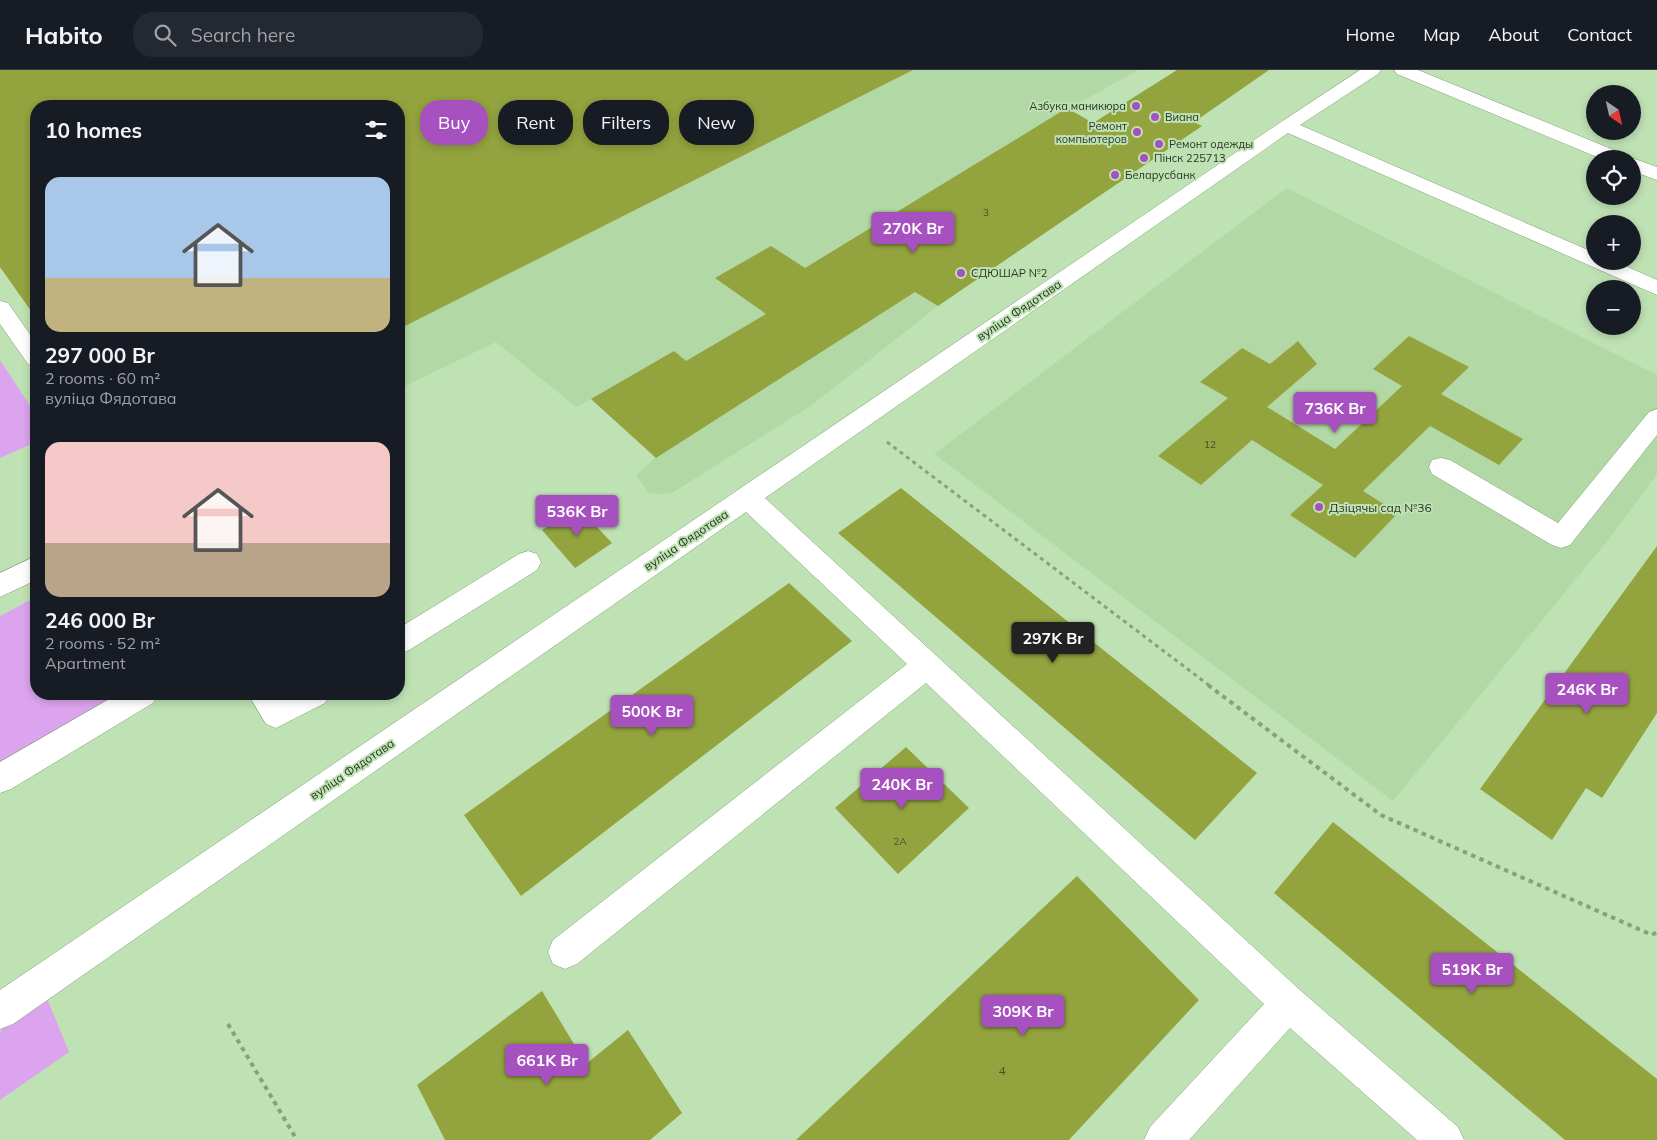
<!DOCTYPE html>
<meta charset="utf-8">
<style>
:root{--surface:#171b24;--page:#242831;--text:#f1f3f6;--muted:#9ea1a6;--line:#363941;--accent:#a651bf}
body{margin:0;font-family:Mulish,sans-serif;background:var(--page);color:var(--text);height:100vh;display:flex;flex-direction:column;font-size:19px;white-space:nowrap}
*{box-sizing:border-box;margin:0}
p{font-size:16px;color:var(--muted)}
.icon{flex:none;width:28px;height:28px;fill:none;stroke:currentColor;stroke-width:2;stroke-linecap:round;stroke-linejoin:round}
.map{position:relative;flex:1;overflow:hidden}
.drawer{position:absolute;left:30px;top:30px;width:375px;height:600px;display:flex;flex-direction:column;background:var(--surface);border-radius:20px;box-shadow:0 2px 8px #0003}
.drawer>*{flex:none}
.hud{position:absolute;left:420px;top:30px;width:475px;height:45px;display:flex;gap:10px}
.needle{width:32px;rotate:146deg}
.buttons{position:absolute;left:1586px;top:15px;display:grid;gap:10px}
.buttons a{display:grid;place-items:center;width:55px;height:55px;border-radius:50%;background:var(--surface);box-shadow:0 2px 8px #0003;font-size:25px}
.price{position:absolute;translate:-50% -42px;padding:0 11px;border-radius:5px;background:var(--accent);color:#fff;font-size:16px;line-height:32px;filter:drop-shadow(0 1px 2px #0008)}
.price::after{content:'';position:absolute;left:50%;top:30px;width:15px;height:11px;margin-left:-8px;background:inherit;clip-path:polygon(0 0,100% 0,50% 100%)}
.price.active{background:#222;color:#fff}
ul{padding:0;list-style:none}
li{display:grid;align-content:center;gap:10px;height:265px;padding:0 15px}
li span{display:grid;place-items:center;height:155px;border-radius:15px;color:#555}
li>.icon{margin-inline-start:auto}
span .icon{width:90px;height:90px;fill:#fffc;stroke-width:1}
li b{font-size:21px}
h2{display:flex;justify-content:space-between;align-items:center;height:60px;padding:0 15px;font-size:21px}
.tag{padding:0 18px;border-radius:20px;background:var(--surface);box-shadow:0 2px 8px #0003;font-size:18px;line-height:45px}
.tag.active{background:var(--accent);color:#fff}
header{display:flex;align-items:center;gap:30px;box-sizing:border-box;height:70px;padding:0 25px;background:var(--surface);border-bottom:1px solid var(--line)}
header strong{font-size:24px}
nav{display:flex;gap:28px;margin-inline-start:auto;font-size:18px}
.search{width:350px;height:45px;background:var(--page);display:flex;align-items:center;gap:12px;box-sizing:border-box;padding:0 18px;border-radius:20px;color:var(--muted);font-size:19px}
.map>svg:first-child{display:block}
.built{fill:#b2d9a5}
.green{fill:#dca4ee}
.building{fill:#93a33e}
.lines{fill:none;stroke-linecap:round;stroke-linejoin:round}
.minor-casing{stroke:#81a176;stroke-width:1}
.path-far1{stroke:#87a17e;stroke-width:3;stroke-dasharray:4 4;stroke-linecap:butt}
.path{stroke:#87a17e;stroke-width:4;stroke-dasharray:4.5 4.5;stroke-linecap:butt}
.minor{fill:#fff;fill-rule:evenodd}
.poi-dot{fill:#a651bf;stroke:#bfe2b4;stroke-width:2}
.labels{text-anchor:middle;dominant-baseline:central;stroke-width:4;stroke-linejoin:round;paint-order:stroke}
.number-label{font-size:10px;fill:#43502a}
.far-poi-label{font-size:11px;fill:#283523;stroke:#bfe2b4;text-anchor:start}
.street-label{font-size:12px;fill:#283523;stroke:#bfe2b4}
.poi-label{font-size:12px;fill:#283523;stroke:#bfe2b4;text-anchor:start}
.near-number-label{font-size:12px;fill:#43502a}
</style>
<header>
<strong>Habito</strong>
<div class="search"><svg class="icon" aria-label="search" viewBox="0 0 24 24"><circle cx="10" cy="10" r="6"/><path d="M15 15l6 6"/></svg>Search here</div>
<nav><a>Home</a><a>Map</a><a>About</a><a>Contact</a></nav>
</header>
<div class="map">
<svg width="1657" height="1070" viewBox="0 0 1657 1070">
<rect width="100%" height="100%" fill="#bfe2b4"/>
<g class="built">
<polygon points="0,0 1138,0 1024,64 842,176 938,236 812,335 672,423 659,424 649,423 636,405 656,387 591,329 576,337 496,272 399,319 399,36 36,36 36,248 0,197"/>
<polygon points="1287,118 1657,305 1657,404 1608,470 1393,731 934,384"/>
</g>
<g class="green">
<polygon points="0,290 36,345 36,372 0,388"/>
<polygon points="36,527 36,624 127,624 2,699 0,695 0,546"/>
<polygon points="46,926 69,982 0,1030 0,963 2,959"/>
</g>
<g class="building">
<polygon points="0,0 913,0 399,259 399,36 36,36 36,248 0,197"/>
<polygon points="1177,0 1269,0 1194,52 1202,56 938,236 915,222 656,388 591,329 674,281 686,291 766,244 715,208 771,176 805,198 1067,38 1093,53"/>
<polygon points="1409,266 1469,297 1441,324 1523,369 1499,395 1430,356 1363,421 1398,443 1355,488 1290,445 1323,415 1252,370 1201,415 1158,386 1228,328 1200,312 1242,278 1270,294 1298,271 1317,294 1267,337 1335,379 1402,316 1373,299"/>
<polygon points="901,418 1257,703 1195,770 838,463"/>
<polygon points="579,438 612,473 575,498 542,460"/>
<polygon points="1657,476 1657,643 1602,728 1586,718 1552,770 1480,719"/>
<polygon points="789,513 852,571 521,826 464,745"/>
<polygon points="906,677 969,738 898,804 835,738"/>
<polygon points="1333,752 1657,1009 1657,1070 1565,1070 1274,823"/>
<polygon points="1077,806 1199,930 1069,1070 796,1070"/>
<polygon points="542,921 586,994 628,960 682,1043 650,1070 445,1070 417,1015"/>
</g>
<g class="lines">
<g class="minor-casing">
<g id="minor">
<polygon points="1360,0 1381,0 1378,4 1300,55 1595,183 1595,191 1614,191 1657,210 1657,225 1288,63 765,428 1301,921 1458,1057 1464,1070 1417,1070 1290,958 1189,1070 1144,1070 1150,1057 1264,934 926,613 577,894 565,899 553,894 548,882 553,870 907,594 746,442 13,954 0,959 0,920 1281,52"/>
<polygon points="1394,0 1418,0 1626,85 1628,89 1602,89 1397,4"/>
<polygon points="1632,88 1657,97 1657,110 1632,101 1632,89 1630,89"/>
<polygon points="0,231 8,233 36,273 36,297 28,294 0,254"/>
<polygon points="1657,339 1657,365 1570,475 1561,478 1552,475 1432,404 1429,397 1432,390 1441,388 1450,390 1558,453 1649,342"/>
<polygon points="528,481 537,484 541,492 537,500 409,580 399,584 399,558 519,484"/>
<polygon points="36,486 36,510 0,527 0,503"/>
<polygon points="118,624 158,624 153,633 11,719 0,723 0,692"/>
<polygon points="248,624 279,624 281,627 288,624 330,624 325,633 276,658 266,654"/>
</g>
</g>
<polyline class="path-far1" points="887,372 1210,616"/>
<g class="path">
<polyline points="1208,615 1381,745 1652,865 1657,862"/>
<polyline points="228,954 297,1070"/>
</g>
<use href="#minor" class="minor"/>
</g>
<g class="poi-dot">
<circle cx="1136" cy="36" r="5"/>
<circle cx="1155" cy="47" r="5"/>
<circle cx="1137" cy="62" r="5"/>
<circle cx="1159" cy="74" r="5"/>
<circle cx="1144" cy="88" r="5"/>
<circle cx="1115" cy="105" r="5"/>
<circle cx="961" cy="203" r="5"/>
<circle cx="1319" cy="437" r="5"/>
</g>
<g class="labels">
<g class="number-label">
<text x="986" y="142">3</text>
<text x="1210" y="374">12</text>
<text x="900" y="771">2А</text>
</g>
<g class="far-poi-label">
<text x="1126" y="36" text-anchor="end">Азбука маникюра</text>
<text x="1165" y="47">Виана</text>
<text x="1127" y="56" text-anchor="end">Ремонт<tspan x="1127" dy="13">компьютеров</tspan></text>
<text x="1169" y="74">Ремонт одежды</text>
<text x="1154" y="88">Пінск 225713</text>
<text x="1125" y="105">Беларусбанк</text>
<text x="971" y="203">СДЮШАР №2</text>
</g>
<g class="street-label">
<text transform="translate(1019 240) rotate(-34)">вуліца Фядотава</text>
<text transform="translate(686 470) rotate(-34)">вуліца Фядотава</text>
<text transform="translate(352 699) rotate(-34)">вуліца Фядотава</text>
</g>
<g class="poi-label">
<text x="1329" y="437">Дзіцячы сад №36</text>
</g>
<g class="near-number-label">
<text x="1002" y="1000">4</text>
</g>
</g>
</svg>
<div class="buttons">
<a><svg class="needle" viewBox="-14 -14 28 28"><path d="M0-13l5 13h-10z" fill="#e53935"/><path d="M0 13l5-13h-10z" fill="#9ea1a6"/></svg></a>
<a><svg class="icon" aria-label="locate" viewBox="0 0 24 24"><circle cx="12" cy="12" r="6"/><path d="M12 2v4M12 18v4M2 12h4M18 12h4"/></svg></a>
<a>+</a>
<a>−</a>
</div>
<b class="price" style="left:913px;top:184px">270K Br</b>
<b class="price" style="left:1335px;top:364px">736K Br</b>
<b class="price" style="left:577px;top:467px">536K Br</b>
<b class="price active" style="left:1053px;top:594px">297K Br</b>
<b class="price" style="left:1587px;top:645px">246K Br</b>
<b class="price" style="left:652px;top:667px">500K Br</b>
<b class="price" style="left:902px;top:740px">240K Br</b>
<b class="price" style="left:1472px;top:925px">519K Br</b>
<b class="price" style="left:1023px;top:967px">309K Br</b>
<b class="price" style="left:547px;top:1016px">661K Br</b>
<div class="hud">
<a class="tag active">Buy</a>
<a class="tag">Rent</a>
<a class="tag">Filters</a>
<a class="tag">New</a>
</div>
<section class="drawer">
<h2>10 homes<svg class="icon" aria-label="filters" viewBox="0 0 24 24"><path d="M4 7h16M4 17h16"/><circle cx="9" cy="7" r="2"/><circle cx="15" cy="17" r="2"/></svg></h2>
<ul>
<li><span style="background:linear-gradient(#a9c7e8 65%,#c2b280 0)"><svg class="icon" aria-label="home" viewBox="0 0 24 24"><path d="M3 11l9-7 9 7M6 9v11h12V9"/></svg></span><div><b>297 000 Br</b><p>2 rooms · 60 m²</p><p>вуліца Фядотава</p></div></li>
<li><span style="background:linear-gradient(#f6c9c9 65%,#b9a48a 0)"><svg class="icon" aria-label="home" viewBox="0 0 24 24"><path d="M3 11l9-7 9 7M6 9v11h12V9"/></svg></span><div><b>246 000 Br</b><p>2 rooms · 52 m²</p><p>Apartment</p></div></li>
</ul>
</section>
</div>
